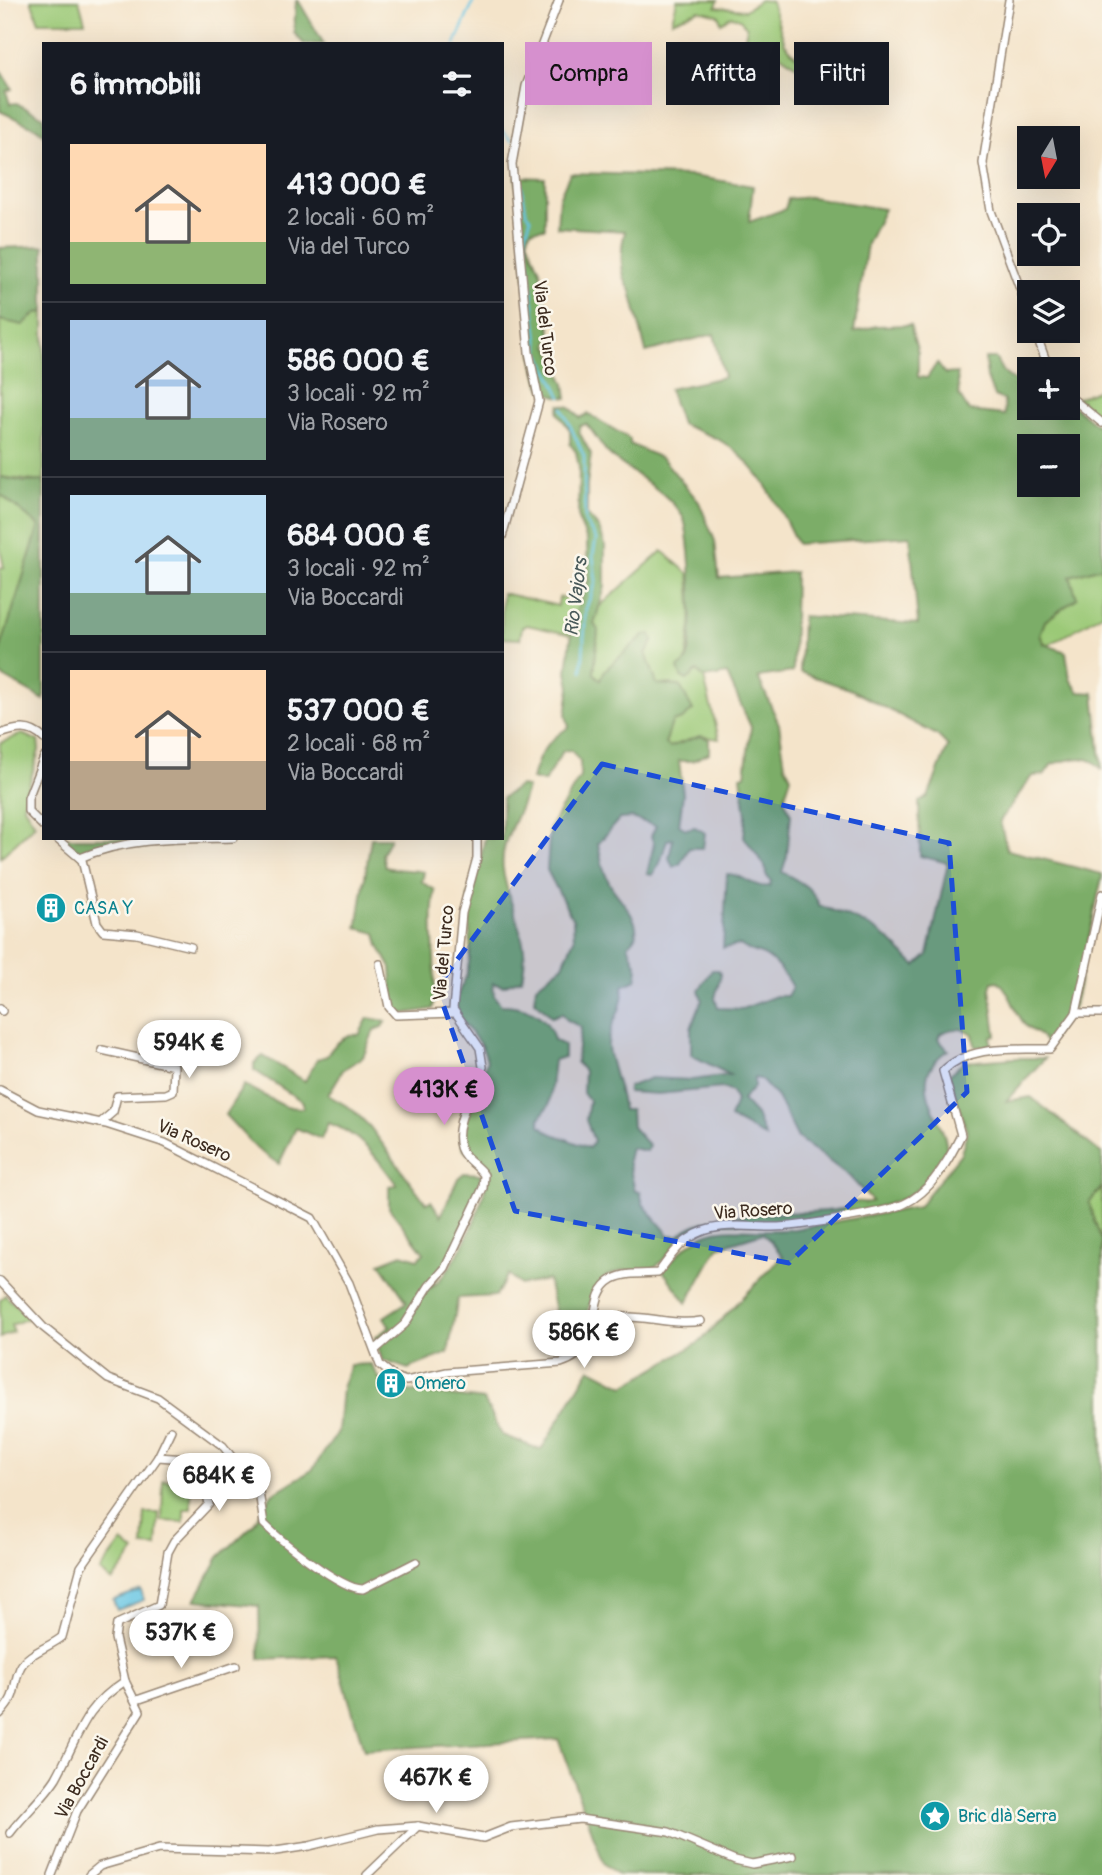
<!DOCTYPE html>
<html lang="it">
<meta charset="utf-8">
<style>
:root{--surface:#171b24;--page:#242831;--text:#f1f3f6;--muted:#9ea1a6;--line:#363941;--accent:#d690ce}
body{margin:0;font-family:Pangolin,sans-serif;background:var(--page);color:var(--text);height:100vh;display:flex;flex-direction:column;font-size:26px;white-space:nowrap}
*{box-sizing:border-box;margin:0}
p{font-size:23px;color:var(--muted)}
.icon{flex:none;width:38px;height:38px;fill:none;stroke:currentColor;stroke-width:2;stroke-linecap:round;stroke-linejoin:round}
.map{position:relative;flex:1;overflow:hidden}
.drawer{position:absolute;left:42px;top:42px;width:462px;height:798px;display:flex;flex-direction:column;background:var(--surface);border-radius:0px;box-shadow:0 7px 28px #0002}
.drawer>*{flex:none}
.banner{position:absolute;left:525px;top:42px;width:471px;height:63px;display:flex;gap:14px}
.needle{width:46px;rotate:190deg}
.tools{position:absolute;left:1017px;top:126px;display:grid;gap:14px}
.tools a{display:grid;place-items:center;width:63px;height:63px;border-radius:0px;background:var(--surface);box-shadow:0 7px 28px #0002;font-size:35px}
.price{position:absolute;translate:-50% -60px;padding:0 16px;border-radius:24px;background:#fff;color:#222;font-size:23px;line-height:46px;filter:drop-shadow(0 2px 4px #0008)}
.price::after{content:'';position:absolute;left:50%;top:42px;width:21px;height:16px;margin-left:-10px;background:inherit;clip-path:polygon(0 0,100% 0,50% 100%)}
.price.selected{background:var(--accent);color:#111}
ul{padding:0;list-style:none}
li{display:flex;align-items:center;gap:21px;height:175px;padding:0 28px}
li+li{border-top:2px solid var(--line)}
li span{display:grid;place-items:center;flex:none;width:196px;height:140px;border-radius:0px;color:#555}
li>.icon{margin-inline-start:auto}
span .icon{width:84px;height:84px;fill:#fffc;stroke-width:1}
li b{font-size:30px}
h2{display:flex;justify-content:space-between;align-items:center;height:84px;padding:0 28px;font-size:30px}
.chip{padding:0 24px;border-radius:0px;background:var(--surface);box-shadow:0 7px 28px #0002;font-size:24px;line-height:63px}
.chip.selected{background:var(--accent);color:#111}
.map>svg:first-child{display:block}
.green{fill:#9bc977;stroke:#6b7a4a;stroke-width:2}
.forest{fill:#7cad68;stroke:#5c6c43;stroke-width:2;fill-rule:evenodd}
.water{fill:#66c6e4;stroke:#507881;stroke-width:2}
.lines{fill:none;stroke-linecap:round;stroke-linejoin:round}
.stream{stroke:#66c6e4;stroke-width:2.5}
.street-casing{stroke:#988774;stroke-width:10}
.street{stroke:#fff;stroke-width:7}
.marked{fill:#1d4ed8;fill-opacity:0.2;stroke:#1d4ed8;stroke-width:5;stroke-dasharray:14 9;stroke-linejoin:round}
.labels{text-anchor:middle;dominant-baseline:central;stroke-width:5;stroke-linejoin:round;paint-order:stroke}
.street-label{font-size:18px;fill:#3b2a1e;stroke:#fbf7ec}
.culture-label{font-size:18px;fill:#0d838f;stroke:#fbf7ec;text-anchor:start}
.water-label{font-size:19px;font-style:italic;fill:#485959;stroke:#fbf7ec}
</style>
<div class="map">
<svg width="1102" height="1875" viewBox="0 0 1102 1875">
<rect width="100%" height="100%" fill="#fbf7ec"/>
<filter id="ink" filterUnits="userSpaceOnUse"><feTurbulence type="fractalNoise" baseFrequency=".0143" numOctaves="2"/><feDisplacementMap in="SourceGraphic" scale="14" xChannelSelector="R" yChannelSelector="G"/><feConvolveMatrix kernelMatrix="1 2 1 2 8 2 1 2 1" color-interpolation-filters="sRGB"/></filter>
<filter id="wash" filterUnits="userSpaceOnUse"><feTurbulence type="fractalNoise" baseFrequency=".00686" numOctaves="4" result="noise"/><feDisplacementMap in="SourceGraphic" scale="28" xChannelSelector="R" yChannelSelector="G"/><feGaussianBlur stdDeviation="1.57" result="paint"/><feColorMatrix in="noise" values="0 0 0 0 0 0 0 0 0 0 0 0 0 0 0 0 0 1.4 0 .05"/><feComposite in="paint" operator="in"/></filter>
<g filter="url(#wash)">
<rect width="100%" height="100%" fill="#f4e4ca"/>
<g class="green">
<polygon points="31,0 79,0 85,22 39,22"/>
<polygon points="677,0 718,0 716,7 745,10 760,0 771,1 785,44 796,56 800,52 807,53 808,62 798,67 761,41 757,45 745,37 747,28 740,19 731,16 721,23 719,15 699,10 672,21"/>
<polygon points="44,312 44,482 0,477 0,320 23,325 36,313"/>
<polygon points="1102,388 1102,419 1077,398"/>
<polygon points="0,494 39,526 0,651 0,569 4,568 0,547"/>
<polygon points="662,551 689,574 692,618 686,662 692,674 697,671 704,678 719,739 700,736 670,747 665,744 672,722 672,684 657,685 646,653 653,642 644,635 605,670 600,681 594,673 598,630 594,624 599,607"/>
<polygon points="1102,567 1102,614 1047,646 1040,635 1045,621 1077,598 1070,576"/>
<polygon points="502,593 558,606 559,597 580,601 572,635 527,625 522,627 520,639 502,638"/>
<polygon points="22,734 38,741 39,750 23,805 35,824 1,857 0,743"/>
<polygon points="1102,1187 1102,1242 1089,1203"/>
<polygon points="5,1295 29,1318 11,1325 13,1332 0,1338 0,1300"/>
<polygon points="163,1480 191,1483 191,1509 184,1509 184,1522 162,1521"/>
<polygon points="145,1513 159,1513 157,1547 143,1546"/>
<polygon points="122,1542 135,1552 112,1581 100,1571"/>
</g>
<g class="forest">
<polygon points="296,0 298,0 324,44 304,44 294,33"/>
<polygon points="0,70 12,89 6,91 10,104 16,103 44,117 44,135 38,129 0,111"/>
<path d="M570,173L692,176L753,186L749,222L785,209L788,199L811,197L884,209L867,244L854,332L876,326L910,325L918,353V377L927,378L937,363L945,374L957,373L959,395L969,411L1005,415L1004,400L994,396L987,378L985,358H995C998,362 1001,370 1004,373C1020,387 1029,381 1029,408H1068V402L1102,429V567L1070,576L1077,598L1045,621L1040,635L1044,644L1066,652L1070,679L1079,692L1094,693L1102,770C1090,751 1069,760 1052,764L1044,775L1032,776L1000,821L1007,850L1102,874V877L1074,1006L1051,1041L1046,1044C1040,1032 1034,1034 1026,1026C1014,1013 1012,993 998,981L992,982L990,988L996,1035L991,1036V1046L975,1047L973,1034C961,1027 951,1028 940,1034L938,1039L948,1050C896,1084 957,1128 945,1156C938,1171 915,1194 900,1200C875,1210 800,1224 774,1224C748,1224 725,1219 700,1228C678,1235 671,1258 652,1269C643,1274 635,1270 626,1270C620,1271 612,1274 606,1276L590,1304L577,1350L562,1343L548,1280L520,1285L508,1274L496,1296L458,1298L448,1353L408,1369L382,1360L375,1337L390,1327L384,1317L407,1302L380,1263L402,1254L418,1259L424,1253L389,1208V1186L397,1185C378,1159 360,1133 328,1123L321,1139L296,1128L279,1164L257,1149L225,1115L244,1085L286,1107L303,1108V1102L254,1070V1063L263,1056L305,1081L317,1059L327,1056C333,1045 346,1033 359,1035L368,1018L386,1021L382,1027L374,1030L363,1057L343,1070L328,1095L352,1109L370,1127L426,1203L431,1201L441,1216L458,1178L464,1173L481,1174C478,1214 449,1255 429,1290C457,1268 484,1207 488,1172L464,1150L461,1137L487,1061C484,1040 462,1029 457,1009C453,997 464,984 467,973C476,940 465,920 469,891L474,889L485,838H502V798L519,786L527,787C522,815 499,838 503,869C507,906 534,943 521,979L503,986L493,983L494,996L501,1005C525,1005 548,1014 554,1040L564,1045V1057L554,1060L549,1105L540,1118V1125L548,1132L589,1148L594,1141L586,1120L589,1101L583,1093L584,1071L576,1062L581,1027L567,1020L562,1013L552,1017L534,1000L536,986L563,965L574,939L573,920L547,870L550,827L580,777V762L571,750L563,751L544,782L532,779C538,754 547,741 569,727L566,715L570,687L567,672L573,621L588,580L587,540L578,519L579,468L576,452L570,444V430L558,413L560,405L570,407L580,418L588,414L630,439V444L663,459L699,502L715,541L719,578L795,572L793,672L758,677L779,724L785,765L791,777L784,799L791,814L787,856L782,872C798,881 812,886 819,905C842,915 869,922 888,939C898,947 905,957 916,966L928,955L948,863L920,856L919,802L928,797L948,746L937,735L852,690L800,672L802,616L918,624L910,536L797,544C779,506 758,463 721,441C709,434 694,430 681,424L669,389L724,377L714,334L646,352L631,291C619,275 620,249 625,231L557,227L559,198ZM586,424C595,433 600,445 609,454C633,476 665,488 683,517C691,532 696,647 686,661C686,663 679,667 678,668L681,677L687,680L697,671L704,678L727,674L751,727L745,775L741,776L746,815L744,837L765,866L766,875L771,881L770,886C754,889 743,874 727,874L723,948L740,945C747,950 752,952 761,954C773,958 786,976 792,987L787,996H776L742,1009L718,1008L715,998L721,975L718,970H712L699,990L702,1000L691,1028V1055L730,1075L692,1080L651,1078L628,1087V1092L658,1094L723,1088L732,1092L736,1101L730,1118L765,1137L756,1115L742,1100L754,1087V1078L760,1079L777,1097L798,1138L849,1176L872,1201C866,1204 862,1201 856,1202C851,1203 847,1208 842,1209C799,1217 708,1206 678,1236L669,1235L643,1204L640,1192L635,1191L628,1160L631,1148L647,1151L649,1146L632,1127L631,1110H623C621,1091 607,1056 608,1044C610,1020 624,1012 623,986L636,980L638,969L628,945C651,928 620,901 611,886C603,873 601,858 598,844L619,819L632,818L656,826L651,836L654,844L647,874L652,875L660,863L667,840L673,839L669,858L673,867L680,864L689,848H703L705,833L695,827L686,829L679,825L683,794L679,761H692L709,753V739L700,736L670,747L665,744L672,722L682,719L693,710L680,686L657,684L646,653L653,642L651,634L644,635L605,670L600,680L594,673L598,630L594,624L605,587V545L599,528L587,515V485L591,454L579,432L580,426ZM1029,446H1068V485H1029Z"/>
<path d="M516,177L545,178V228L531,230L527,240L540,270L551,332L548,345L565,384L567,398C539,394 540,389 534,362Z"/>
<polygon points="44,246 44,312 36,313 23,325 0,320 0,248"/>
<polygon points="0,477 25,482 44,481 44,700 0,675 0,651 39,526 0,494"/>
<polygon points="62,838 140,838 98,846 80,855"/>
<path d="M371,838H390L382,854L385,867C399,871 410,869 424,872L422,882L435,890C428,930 439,969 433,1009L402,1014L394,1009L391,968L379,946L376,933L357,928Z"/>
<path d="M1015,1058H1045L1006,1101L1031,1097L1102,1154V1187L1089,1203L1102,1242V1875H618L604,1864L558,1739L364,1750L336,1656L260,1659L259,1606L195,1600L219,1557L253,1525L272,1494L312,1470L338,1432L342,1388L350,1365L371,1364L385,1388L484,1400L502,1435L541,1450L590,1368L624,1386L700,1342L783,1256L763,1233L718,1247L687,1303L663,1271C712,1210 729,1236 795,1229L918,1207L961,1153L967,1132L949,1075L963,1062Z"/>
</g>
<polygon class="water" points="141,1590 144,1600 117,1610 113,1600"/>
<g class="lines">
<g class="stream">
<polyline points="455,44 474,0"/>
<polyline points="502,130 512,141"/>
<polyline points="517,158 520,169"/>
<polyline points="520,178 526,212 531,218 525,236 539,351 561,397"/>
<polyline points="562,408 584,456 585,521 596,539 593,555 596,582 586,608 582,671"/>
</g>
</g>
</g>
<g filter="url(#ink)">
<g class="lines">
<g class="street-casing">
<g id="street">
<polyline points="1009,0 983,163 991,211 1029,313"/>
<polyline points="1035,331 1049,369"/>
<polyline points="1068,395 1102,423"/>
<polyline points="502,537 539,401 529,352 512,164 526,86 559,0"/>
<path d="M0,734C17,728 30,725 44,739"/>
<polyline points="44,757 28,798 28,811 44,827"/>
<polyline points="56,838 82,860 97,923 103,931 137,934 191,947"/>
<path d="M80,858C129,837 180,839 233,838"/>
<polyline points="380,964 389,1007 396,1015 455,1013"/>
<polyline points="0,1008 2,1011"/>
<polyline points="1076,1013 1102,1013"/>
<path d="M0,1090L38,1110L106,1124L165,1143L312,1218L349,1283L380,1365L395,1377L406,1381L447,1372L561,1363C610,1347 581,1297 613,1279C626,1272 644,1274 658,1273C667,1261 677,1246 690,1238C714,1221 746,1227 773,1227C796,1227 885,1213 904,1204C931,1192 949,1160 961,1135L943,1071C970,1044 1014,1050 1050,1049L1076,1013L1102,894"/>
<polyline points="100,1123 113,1112 117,1096 166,1094 173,1091 174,1066 102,1050"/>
<path d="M0,1281L43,1327L108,1379L158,1398L223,1446L259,1492L264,1524C280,1540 342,1590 363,1589L416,1562"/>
<path d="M375,1350L405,1324L429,1286L445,1268L483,1188L484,1175C479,1167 471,1163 465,1156C446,1134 474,1090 483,1067L480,1048L453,1009L462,913L477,858V838"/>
<path d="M583,1350L593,1352L617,1317C646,1315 673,1326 701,1321"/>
<polyline points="158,1457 171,1430"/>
<polyline points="137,1700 236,1666"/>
<path d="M0,1714C20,1692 11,1688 20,1668C27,1653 50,1647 62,1637L81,1567L158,1457L186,1459L203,1477L209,1504L174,1541L168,1552L159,1605L117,1624L115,1638L125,1681L140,1711L77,1811L52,1875"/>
<path d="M10,1833C24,1814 44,1797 56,1778C80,1735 81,1710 125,1681"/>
<polyline points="89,1875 100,1866 159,1849 269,1852 309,1846 378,1829 418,1826 483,1838 511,1827 580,1819 669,1832 735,1860 752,1864 793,1856"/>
<polyline points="367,1875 418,1826"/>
</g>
</g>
<use href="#street" class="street"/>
</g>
</g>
<path class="marked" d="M602,764L949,843L967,1092L789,1263L515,1211L437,987Z"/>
<defs>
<g id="building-disc" transform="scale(1.575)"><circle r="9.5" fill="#0f9aa8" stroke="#fbf7ec"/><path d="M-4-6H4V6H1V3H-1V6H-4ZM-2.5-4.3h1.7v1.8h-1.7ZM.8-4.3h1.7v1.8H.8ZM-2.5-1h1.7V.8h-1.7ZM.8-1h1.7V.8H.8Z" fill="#fff"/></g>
<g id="sight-disc" transform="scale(1.575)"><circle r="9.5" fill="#0f9aa8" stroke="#fbf7ec"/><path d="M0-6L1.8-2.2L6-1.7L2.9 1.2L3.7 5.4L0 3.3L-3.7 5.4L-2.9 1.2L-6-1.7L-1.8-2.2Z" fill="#fff"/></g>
</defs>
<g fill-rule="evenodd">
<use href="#building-disc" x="51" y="908"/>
<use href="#building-disc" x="391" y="1383"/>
<use href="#sight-disc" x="935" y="1816"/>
</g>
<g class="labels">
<g class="street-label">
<text transform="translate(545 328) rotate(83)">Via del Turco</text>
<text transform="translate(444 953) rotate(-85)">Via del Turco</text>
<text transform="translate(194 1141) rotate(24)">Via Rosero</text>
<text transform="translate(753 1211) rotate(-4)">Via Rosero</text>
<text transform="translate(82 1778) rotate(-61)">Via Boccardi</text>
</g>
<g class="culture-label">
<text x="74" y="908">CASA Y</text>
<text x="414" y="1383">Omero</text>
<text x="958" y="1816">Bric dlà Serra</text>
</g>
<g class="water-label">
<text transform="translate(576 597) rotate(-83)">Rio Vajors</text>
</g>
</g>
</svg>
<div class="tools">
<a><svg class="needle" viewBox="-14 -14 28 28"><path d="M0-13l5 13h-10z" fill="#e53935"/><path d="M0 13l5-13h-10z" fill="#9ea1a6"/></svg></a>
<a><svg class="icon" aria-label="locate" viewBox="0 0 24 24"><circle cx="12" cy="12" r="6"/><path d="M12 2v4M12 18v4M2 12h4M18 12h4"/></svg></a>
<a><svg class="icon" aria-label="layers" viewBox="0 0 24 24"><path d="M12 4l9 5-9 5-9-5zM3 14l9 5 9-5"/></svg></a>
<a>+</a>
<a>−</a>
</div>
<b class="price" style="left:189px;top:1080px">594K €</b>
<b class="price selected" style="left:444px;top:1127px">413K €</b>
<b class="price" style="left:584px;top:1370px">586K €</b>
<b class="price" style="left:219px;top:1513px">684K €</b>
<b class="price" style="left:181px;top:1670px">537K €</b>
<b class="price" style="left:436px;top:1815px">467K €</b>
<div class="banner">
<a class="chip selected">Compra</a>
<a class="chip">Affitta</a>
<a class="chip">Filtri</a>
</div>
<section class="drawer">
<h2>6 immobili<svg class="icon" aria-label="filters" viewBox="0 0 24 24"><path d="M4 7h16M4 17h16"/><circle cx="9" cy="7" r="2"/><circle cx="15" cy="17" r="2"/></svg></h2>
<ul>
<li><span style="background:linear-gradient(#ffd9b3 70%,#8fb573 0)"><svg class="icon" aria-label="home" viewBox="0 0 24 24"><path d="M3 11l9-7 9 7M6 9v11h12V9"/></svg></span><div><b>413 000 €</b><p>2 locali · 60 m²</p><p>Via del Turco</p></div></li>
<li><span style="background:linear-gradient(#a9c7e8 70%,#7fa58c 0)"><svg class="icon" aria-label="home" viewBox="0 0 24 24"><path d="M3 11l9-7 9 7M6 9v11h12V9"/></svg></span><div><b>586 000 €</b><p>3 locali · 92 m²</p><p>Via Rosero</p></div></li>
<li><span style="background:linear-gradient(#bfe0f5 70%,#7fa58c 0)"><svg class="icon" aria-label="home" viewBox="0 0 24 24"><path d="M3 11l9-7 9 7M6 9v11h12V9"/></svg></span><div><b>684 000 €</b><p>3 locali · 92 m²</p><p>Via Boccardi</p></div></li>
<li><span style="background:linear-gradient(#ffd9b3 65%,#b9a48a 0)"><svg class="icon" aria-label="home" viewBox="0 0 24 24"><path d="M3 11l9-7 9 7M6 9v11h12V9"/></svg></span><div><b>537 000 €</b><p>2 locali · 68 m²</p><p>Via Boccardi</p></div></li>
</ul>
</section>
</div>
